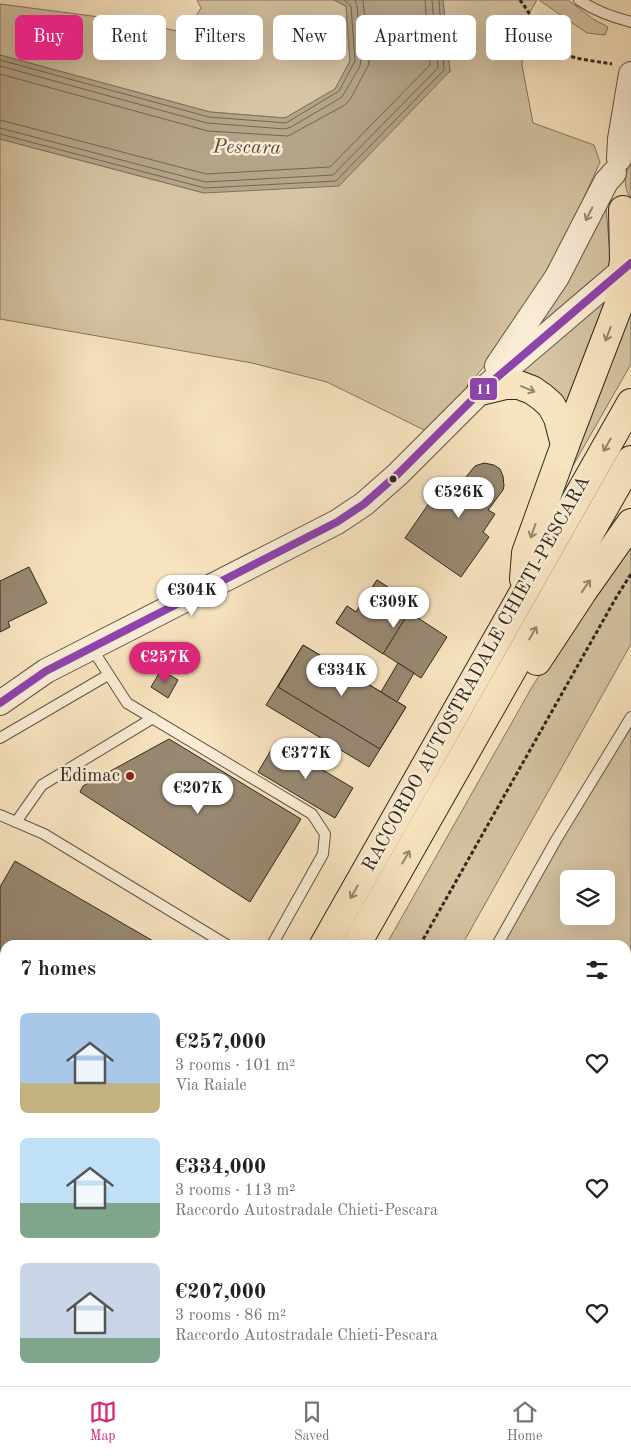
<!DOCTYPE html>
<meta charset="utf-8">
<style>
:root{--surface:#fff;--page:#f2f2f2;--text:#222;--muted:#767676;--line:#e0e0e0;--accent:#db2777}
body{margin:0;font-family:"Old Standard TT",serif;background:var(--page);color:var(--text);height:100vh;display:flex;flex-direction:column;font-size:19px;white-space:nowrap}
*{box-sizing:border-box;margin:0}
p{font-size:16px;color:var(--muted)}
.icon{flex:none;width:28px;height:28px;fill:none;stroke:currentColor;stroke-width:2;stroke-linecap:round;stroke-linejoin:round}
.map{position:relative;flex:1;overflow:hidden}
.side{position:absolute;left:0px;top:940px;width:631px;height:446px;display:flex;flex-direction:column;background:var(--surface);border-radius:15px 15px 0 0;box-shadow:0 5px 20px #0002}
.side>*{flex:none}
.hud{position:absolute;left:15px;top:15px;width:601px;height:45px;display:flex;gap:10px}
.buttons{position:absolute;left:560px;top:870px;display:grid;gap:10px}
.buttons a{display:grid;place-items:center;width:55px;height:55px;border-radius:8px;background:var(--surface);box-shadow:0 5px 20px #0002;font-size:25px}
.price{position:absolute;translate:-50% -42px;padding:0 11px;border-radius:18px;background:#fff;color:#222;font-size:16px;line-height:32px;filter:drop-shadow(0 1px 2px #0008)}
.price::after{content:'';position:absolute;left:50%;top:30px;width:15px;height:11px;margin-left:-8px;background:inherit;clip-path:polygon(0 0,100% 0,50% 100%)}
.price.current{background:var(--accent);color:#fff}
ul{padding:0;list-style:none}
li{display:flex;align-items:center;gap:15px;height:125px;padding:0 20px}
li span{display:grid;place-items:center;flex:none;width:140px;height:100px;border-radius:8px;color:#555}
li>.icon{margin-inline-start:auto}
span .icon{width:60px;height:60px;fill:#fffc;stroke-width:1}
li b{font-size:21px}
h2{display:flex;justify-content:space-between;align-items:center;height:60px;padding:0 20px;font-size:21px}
.pill{padding:0 18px;border-radius:8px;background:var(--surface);box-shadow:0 5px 20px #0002;font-size:18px;line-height:45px}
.pill.current{background:var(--accent);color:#fff}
.tabs{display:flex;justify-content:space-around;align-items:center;height:70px;border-top:1px solid var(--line);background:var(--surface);font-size:14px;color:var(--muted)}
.tabs a{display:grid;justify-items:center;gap:2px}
.tabs .current{color:var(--accent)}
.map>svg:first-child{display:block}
.green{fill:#d6c4a4;stroke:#827660;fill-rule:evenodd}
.water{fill:#b4a489;stroke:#7f725e}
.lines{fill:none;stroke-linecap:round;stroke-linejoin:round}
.shore{stroke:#726653;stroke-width:1}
.canal{stroke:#b4a489;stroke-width:21}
.building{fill:#988972;stroke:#2f271d}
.service-casing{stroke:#615646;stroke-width:12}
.tertiary-casing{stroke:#615646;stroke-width:26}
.motorway-casing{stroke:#2f271d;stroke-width:30}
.path{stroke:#2f271d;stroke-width:3;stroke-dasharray:4 2.5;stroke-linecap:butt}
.service{stroke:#faedd6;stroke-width:10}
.tertiary{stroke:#faedd6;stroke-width:24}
.motorway{stroke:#f8e4c0;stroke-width:28}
.bus-1-casing{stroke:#faedd6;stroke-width:11}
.bus-1{stroke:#8e44ad;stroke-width:8}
.oneway{stroke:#948a7a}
.oneway2{stroke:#94866e}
.bus-dot{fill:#2f271d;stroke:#faedd6;stroke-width:2}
.poi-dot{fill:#8f2418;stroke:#faedd6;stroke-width:2}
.labels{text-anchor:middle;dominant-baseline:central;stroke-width:5;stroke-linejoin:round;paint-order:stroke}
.street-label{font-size:19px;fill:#2f271d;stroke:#faedd6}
.poi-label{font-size:19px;fill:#2f271d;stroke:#faedd6;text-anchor:end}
.water-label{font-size:20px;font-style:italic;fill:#574c3d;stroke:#faedd6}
.line-badge{stroke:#faedd6;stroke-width:2}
.badge-label{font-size:14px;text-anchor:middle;font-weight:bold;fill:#fff}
</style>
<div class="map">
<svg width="631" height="1386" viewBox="0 0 631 1386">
<rect width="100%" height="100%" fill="#f8e4c0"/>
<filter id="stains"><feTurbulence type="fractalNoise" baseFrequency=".004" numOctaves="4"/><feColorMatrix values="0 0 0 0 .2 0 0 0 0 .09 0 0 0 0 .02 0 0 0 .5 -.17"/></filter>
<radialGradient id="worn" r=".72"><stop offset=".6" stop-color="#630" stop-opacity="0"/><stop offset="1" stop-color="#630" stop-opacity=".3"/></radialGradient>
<g class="green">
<polygon points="197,0 334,0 346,6 350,61 335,89 285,118 210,112 0,55 0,4 138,22 185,33 201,8"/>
<path d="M443,0H537L526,19L522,65L533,123L594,145L600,162C580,206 561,251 536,293C506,343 467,388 428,432L327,382L252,363L0,319V139L204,193L450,72Z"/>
<polygon points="539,0 568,0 593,19 608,27 605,35 587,33"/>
<path d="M631,163V199C623,186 624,175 631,163Z"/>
<polygon points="605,195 611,266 523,345"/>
<polygon points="631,277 631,364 558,492"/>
<polygon points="613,290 566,417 511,377"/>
<polygon points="631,542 631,644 462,945 386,945 532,687 575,619"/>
<path d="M631,717V1386H248L251,1381H626V945H497ZM569,879H606V916H569Z"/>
<polygon points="136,1381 217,1381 214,1386 134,1386"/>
</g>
<polygon class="water" points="334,0 443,0 450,71 339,186 204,193 0,139 0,55 210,112 285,118 335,89 350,61 346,6"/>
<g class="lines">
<g class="shore">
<polyline points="0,60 209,117 286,123 339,91 355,61 351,6 344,0"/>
<polyline points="0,66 207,123 285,129 291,127 342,97 360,66 361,59 357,5 355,0"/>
<polyline points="0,74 208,131 288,136 345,105 351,98 369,64 363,0"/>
<polyline points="0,120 206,174 330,167 430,65 425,0"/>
<polyline points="0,128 205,182 333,175 438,68 432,0"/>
<polyline points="0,134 205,188 336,181 444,70 439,0"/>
</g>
<g class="canal">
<polyline points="0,1277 5,1281"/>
<polyline points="169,1386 172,1381"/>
</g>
</g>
<g class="building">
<polygon points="484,463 494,465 500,469 503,476 504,486 503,490 488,510 495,514 483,532 489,537 461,577 405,538 434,496 441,501 453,484 457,488 475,466"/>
<polygon points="29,567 47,603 8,622 10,627 0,632 0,581"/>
<polygon points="377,580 414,604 409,612 447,637 421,678 336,623 347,606 356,612"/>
<polygon points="377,580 414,604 383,654 336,623 347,606 356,612"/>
<polygon points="303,645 406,707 369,767 266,705"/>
<polygon points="303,645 406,707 380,749 278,687"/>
<polygon points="398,663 414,673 397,702 381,692"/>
<polygon points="161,670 178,680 168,698 151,687"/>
<polygon points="169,739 301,819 250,902 80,792 83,786"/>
<polygon points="276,742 353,788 335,818 258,772"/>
<polygon points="15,861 160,945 5,945 5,990 0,987 0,887"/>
<polygon points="0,1045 5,1048 5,1156 0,1152"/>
</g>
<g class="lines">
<g class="service-casing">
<g id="service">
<path d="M579,0C595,11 612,17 631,22"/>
<polyline points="91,647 127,703 312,814 325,834 323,854 272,945"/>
<polyline points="0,738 108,675"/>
<polyline points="0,815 44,834 227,945"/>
<polyline points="16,822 42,785 153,718"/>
<polyline points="497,945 556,840 631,717"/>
<polyline points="0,1003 5,1010"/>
<polyline points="0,1036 5,1039"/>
<polyline points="0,1176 5,1179"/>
<polyline points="514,1381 522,1386"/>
<polyline points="248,1386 251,1381"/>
</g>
</g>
<g class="tertiary-casing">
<g id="tertiary">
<polyline points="619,159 620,139 631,74"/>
<polyline points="497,366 557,277 606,182 614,173"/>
<polyline points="0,703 46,671 337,522 364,504 398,474 481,391 631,263"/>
</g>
</g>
<g class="motorway-casing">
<g id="motorway">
<polyline points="481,391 506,385 519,385 532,390 542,397 551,405 558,418 565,445 526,553 524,579"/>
<polyline points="565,445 618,307 624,260 623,210"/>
<polyline points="537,661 583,591 631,523"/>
<polyline points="324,945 631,403"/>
<polyline points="356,945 631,460"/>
<polyline points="72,1386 75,1381"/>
<polyline points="105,1386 108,1381"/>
</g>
</g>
<g class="path">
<path d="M520,0C530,13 549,47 562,53C577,60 596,61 612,64"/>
<polyline points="420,945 617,596 631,574"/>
<polyline points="141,1386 144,1381"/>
</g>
<use href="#service" class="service"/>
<use href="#tertiary" class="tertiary"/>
<use href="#motorway" class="motorway"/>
<g class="bus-1-casing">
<polyline id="bus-1" points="0,703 46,671 337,522 364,504 398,474 481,391 631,263"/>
</g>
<use href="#bus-1" class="bus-1"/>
</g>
<defs><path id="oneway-shaft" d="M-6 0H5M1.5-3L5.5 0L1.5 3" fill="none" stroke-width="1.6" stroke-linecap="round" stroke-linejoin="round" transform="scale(1.25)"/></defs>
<use class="oneway" href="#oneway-shaft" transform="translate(589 214) rotate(117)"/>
<g class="oneway2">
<use href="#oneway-shaft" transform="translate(608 334) rotate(111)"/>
<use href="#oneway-shaft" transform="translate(528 389) rotate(23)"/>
<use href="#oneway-shaft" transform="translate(607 445) rotate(120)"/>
<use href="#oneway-shaft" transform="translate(533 531) rotate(110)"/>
<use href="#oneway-shaft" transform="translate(586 586) rotate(-55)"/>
<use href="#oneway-shaft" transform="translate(533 633) rotate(-60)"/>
<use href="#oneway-shaft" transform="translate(406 857) rotate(-60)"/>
<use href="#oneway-shaft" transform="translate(354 892) rotate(120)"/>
</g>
<circle class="bus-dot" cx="393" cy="479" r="4.5"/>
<circle class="poi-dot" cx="130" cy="776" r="5"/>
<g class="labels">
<g class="street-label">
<text transform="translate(477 674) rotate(-61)">RACCORDO AUTOSTRADALE CHIETI-PESCARA</text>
</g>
<g class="poi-label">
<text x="120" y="776">Edimac</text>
</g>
<g class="water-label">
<text transform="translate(247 148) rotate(1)">Pescara</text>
</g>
</g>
<rect class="line-badge" x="469" y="377" width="29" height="24" rx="5" fill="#8e44ad"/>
<g class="badge-label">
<text x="484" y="394">11</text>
</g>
<rect width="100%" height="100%" filter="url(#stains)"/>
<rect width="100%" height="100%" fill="url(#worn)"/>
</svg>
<div class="buttons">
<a><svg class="icon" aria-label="layers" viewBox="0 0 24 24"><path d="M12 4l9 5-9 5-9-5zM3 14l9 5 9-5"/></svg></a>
</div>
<b class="price" style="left:459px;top:519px">€526K</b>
<b class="price" style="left:192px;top:617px">€304K</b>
<b class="price" style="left:394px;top:629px">€309K</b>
<b class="price current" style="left:165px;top:684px">€257K</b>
<b class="price" style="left:342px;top:697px">€334K</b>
<b class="price" style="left:306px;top:780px">€377K</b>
<b class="price" style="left:198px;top:815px">€207K</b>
<div class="hud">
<a class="pill current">Buy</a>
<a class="pill">Rent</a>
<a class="pill">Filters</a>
<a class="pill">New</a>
<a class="pill">Apartment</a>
<a class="pill">House</a>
</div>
<section class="side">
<h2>7 homes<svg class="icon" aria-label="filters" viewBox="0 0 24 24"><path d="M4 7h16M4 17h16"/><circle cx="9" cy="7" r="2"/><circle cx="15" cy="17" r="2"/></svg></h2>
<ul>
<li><span style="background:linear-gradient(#a9c7e8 70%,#c2b280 0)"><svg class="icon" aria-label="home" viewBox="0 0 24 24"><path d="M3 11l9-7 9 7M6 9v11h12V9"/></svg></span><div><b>€257,000</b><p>3 rooms · 101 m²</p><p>Via Raiale</p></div><svg class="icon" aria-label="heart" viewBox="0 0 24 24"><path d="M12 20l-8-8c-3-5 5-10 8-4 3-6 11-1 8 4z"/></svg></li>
<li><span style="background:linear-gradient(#bfe0f5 65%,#7fa58c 0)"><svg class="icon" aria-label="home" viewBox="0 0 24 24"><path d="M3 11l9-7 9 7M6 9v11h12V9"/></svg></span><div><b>€334,000</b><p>3 rooms · 113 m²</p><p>Raccordo Autostradale Chieti-Pescara</p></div><svg class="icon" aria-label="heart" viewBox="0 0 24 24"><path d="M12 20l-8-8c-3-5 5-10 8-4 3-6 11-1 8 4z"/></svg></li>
<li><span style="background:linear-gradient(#c9d6e8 75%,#7fa58c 0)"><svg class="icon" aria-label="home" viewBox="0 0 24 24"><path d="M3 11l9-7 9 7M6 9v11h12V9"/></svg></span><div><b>€207,000</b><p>3 rooms · 86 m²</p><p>Raccordo Autostradale Chieti-Pescara</p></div><svg class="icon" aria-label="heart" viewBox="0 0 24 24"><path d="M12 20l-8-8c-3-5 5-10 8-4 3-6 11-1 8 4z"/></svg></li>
</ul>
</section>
</div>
<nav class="tabs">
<a class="current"><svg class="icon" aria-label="map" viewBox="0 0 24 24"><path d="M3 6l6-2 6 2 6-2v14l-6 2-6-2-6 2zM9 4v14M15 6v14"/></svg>Map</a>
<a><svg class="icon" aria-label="saved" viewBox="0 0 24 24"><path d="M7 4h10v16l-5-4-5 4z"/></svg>Saved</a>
<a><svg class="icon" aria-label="home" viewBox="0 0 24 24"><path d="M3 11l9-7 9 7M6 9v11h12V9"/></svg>Home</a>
</nav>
